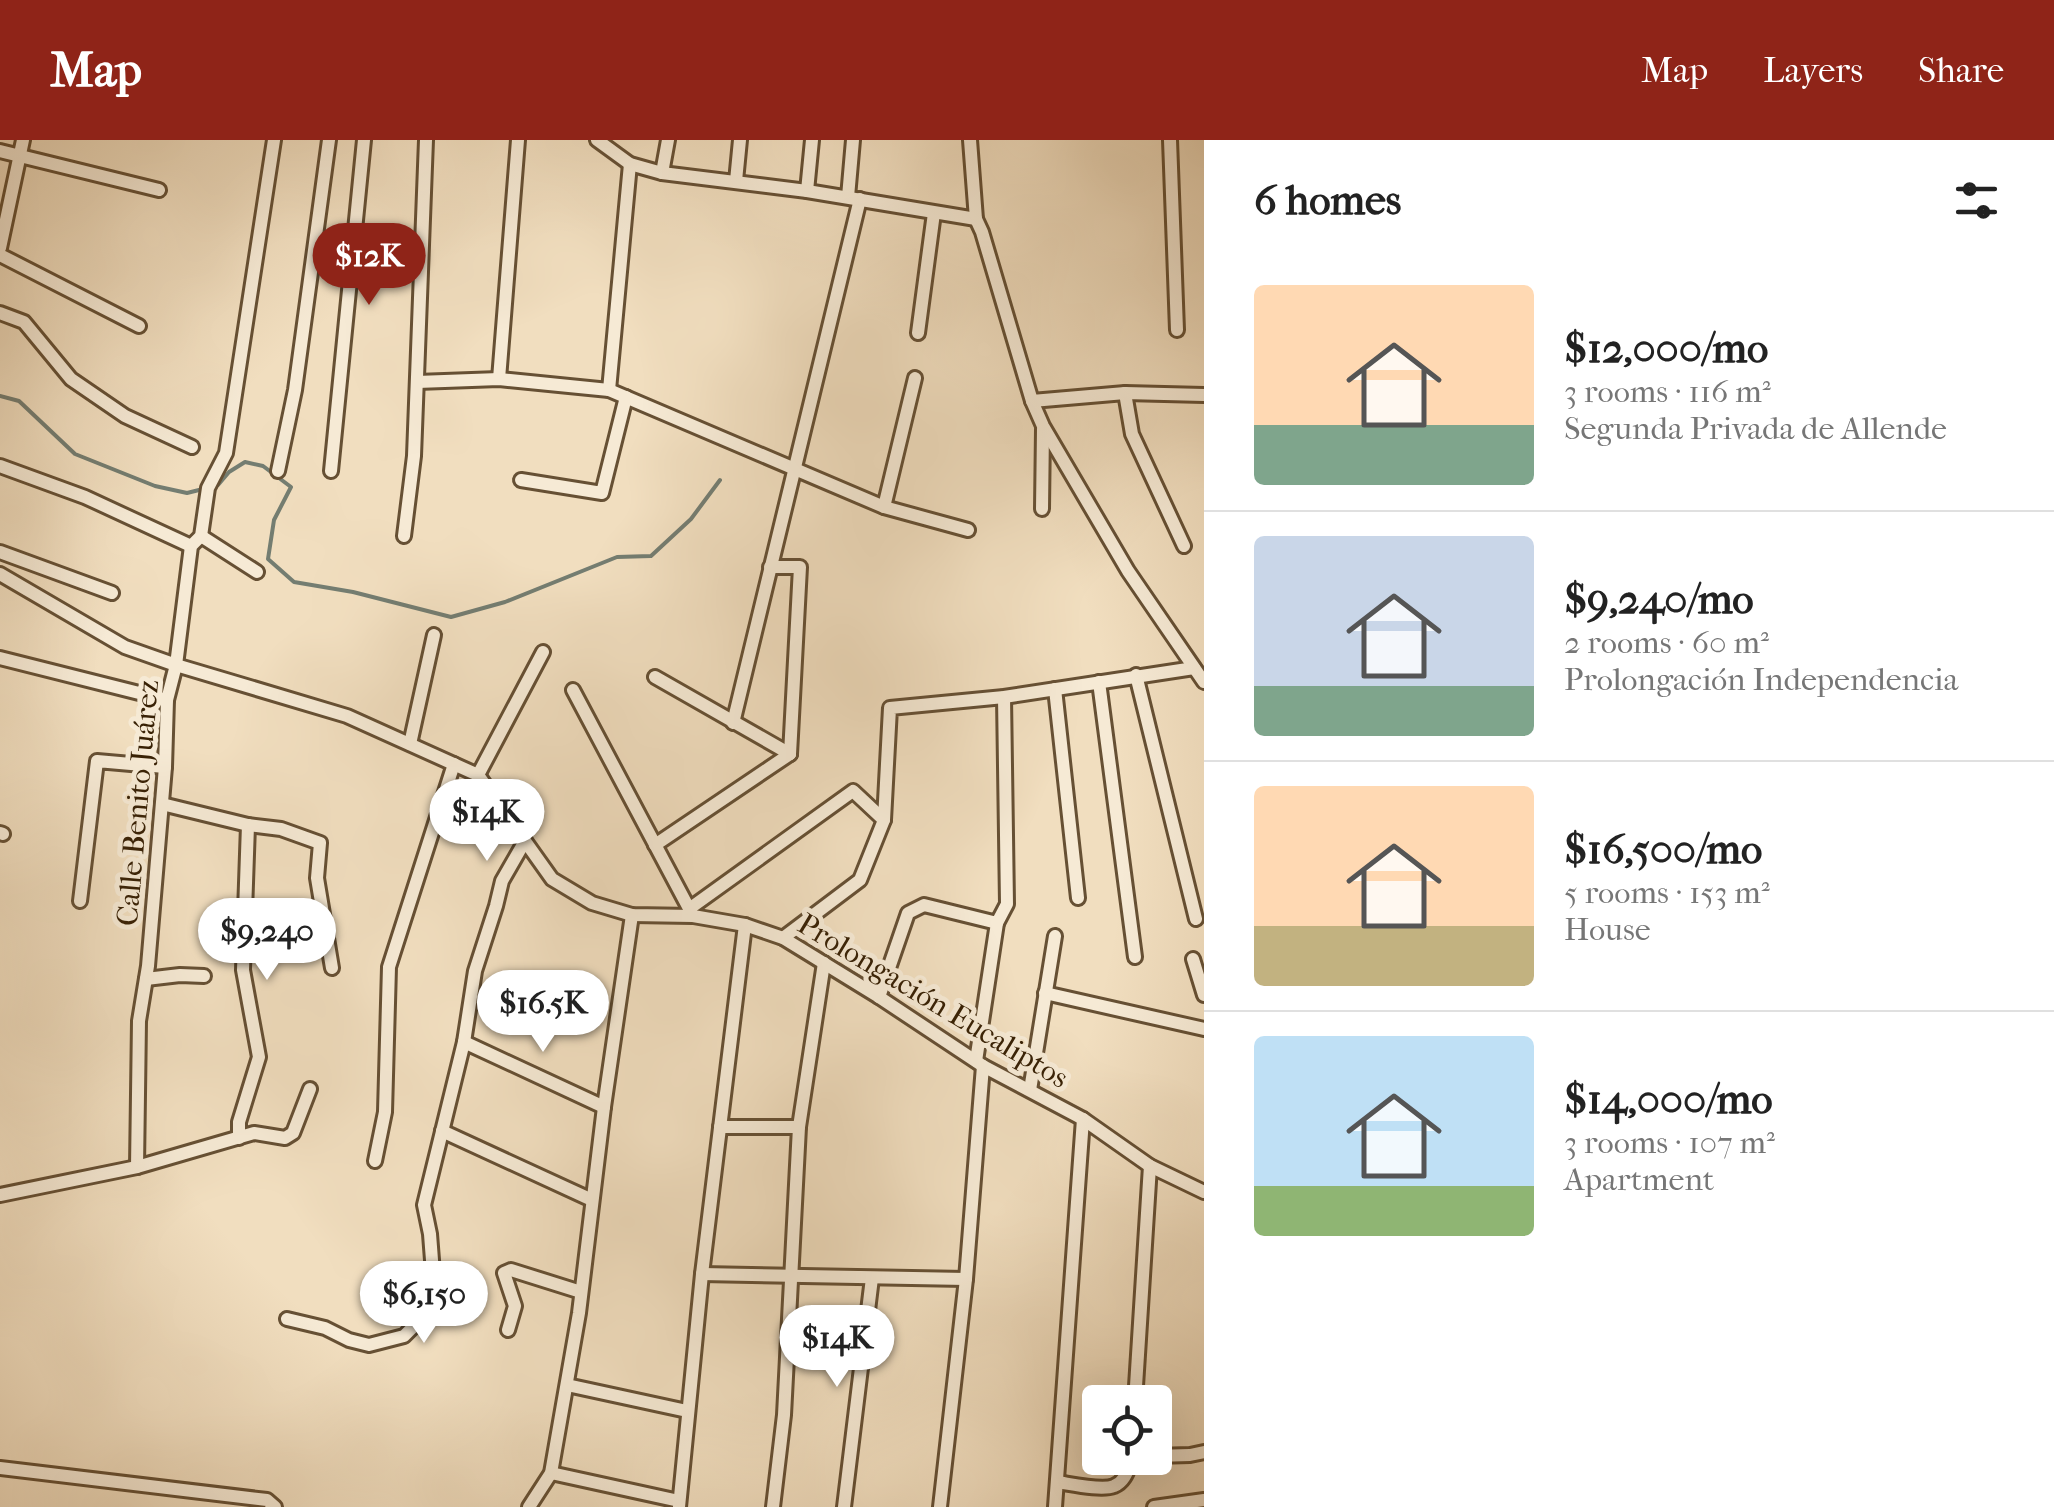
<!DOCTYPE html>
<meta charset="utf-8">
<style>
:root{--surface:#fff;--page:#f6f6f6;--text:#222;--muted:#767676;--line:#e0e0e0;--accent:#8f2418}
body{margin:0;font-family:"IM FELL French Canon",serif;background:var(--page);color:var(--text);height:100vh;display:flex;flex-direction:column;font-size:38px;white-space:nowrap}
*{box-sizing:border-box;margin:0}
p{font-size:32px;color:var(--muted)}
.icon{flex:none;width:55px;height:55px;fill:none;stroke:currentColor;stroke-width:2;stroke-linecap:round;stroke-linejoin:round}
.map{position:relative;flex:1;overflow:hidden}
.sheet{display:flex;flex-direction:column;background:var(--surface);width:850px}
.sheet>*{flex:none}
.buttons{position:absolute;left:1082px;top:1245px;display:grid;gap:20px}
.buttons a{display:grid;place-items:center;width:90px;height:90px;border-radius:10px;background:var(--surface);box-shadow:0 10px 40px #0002;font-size:50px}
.price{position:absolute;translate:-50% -85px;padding:0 22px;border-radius:35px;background:#fff;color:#222;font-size:32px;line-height:65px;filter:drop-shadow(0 2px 5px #0008)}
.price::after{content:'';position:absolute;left:50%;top:60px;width:30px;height:22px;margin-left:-15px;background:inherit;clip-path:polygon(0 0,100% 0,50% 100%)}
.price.on{background:var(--accent);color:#fff}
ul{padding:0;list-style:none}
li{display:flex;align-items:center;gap:30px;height:250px;padding:0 50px}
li+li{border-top:2px solid var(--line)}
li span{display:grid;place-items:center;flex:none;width:280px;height:200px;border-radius:10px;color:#555}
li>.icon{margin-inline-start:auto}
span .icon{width:120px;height:120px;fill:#fffc;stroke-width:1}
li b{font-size:42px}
h2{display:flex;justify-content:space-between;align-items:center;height:120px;padding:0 50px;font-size:42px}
header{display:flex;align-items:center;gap:60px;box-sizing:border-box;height:140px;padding:0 50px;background:var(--accent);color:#fff}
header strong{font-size:48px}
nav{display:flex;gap:55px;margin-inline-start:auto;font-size:35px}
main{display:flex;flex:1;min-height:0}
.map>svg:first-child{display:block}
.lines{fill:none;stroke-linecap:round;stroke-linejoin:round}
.stream{stroke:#747d71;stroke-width:4}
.street-casing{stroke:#665034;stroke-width:18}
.street{stroke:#f6ead5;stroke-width:12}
.labels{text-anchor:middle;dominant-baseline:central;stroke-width:10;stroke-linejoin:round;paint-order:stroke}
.street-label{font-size:30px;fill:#382105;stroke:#f6ead5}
</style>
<header>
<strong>Map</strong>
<nav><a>Map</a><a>Layers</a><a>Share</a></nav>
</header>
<main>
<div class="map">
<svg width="1204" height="1367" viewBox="0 0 1204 1367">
<rect width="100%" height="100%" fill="#f1debf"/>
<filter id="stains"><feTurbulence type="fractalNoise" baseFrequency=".002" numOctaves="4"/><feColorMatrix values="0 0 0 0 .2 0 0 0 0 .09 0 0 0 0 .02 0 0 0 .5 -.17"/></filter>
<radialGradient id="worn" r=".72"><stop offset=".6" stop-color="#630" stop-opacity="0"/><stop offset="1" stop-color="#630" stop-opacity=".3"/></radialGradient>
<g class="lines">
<g class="stream">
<polyline points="0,256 19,261 75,314 155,346 187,353 203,349"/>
<polyline points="213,346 218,345 229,332 245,322 263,326 291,347 274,380 268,419 294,442 353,452 451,477 505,462 617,417 651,416 691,379 720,340"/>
</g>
<g class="street-casing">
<g id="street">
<polyline points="597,0 630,24 662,33 807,51 976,79"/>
<polyline points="970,0 976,79 982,92 1032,261 1043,286 1128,431 1204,542"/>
<polyline points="1170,0 1177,190"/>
<polyline points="0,11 159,50"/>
<polyline points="662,33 668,0"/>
<polyline points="736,41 740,0"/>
<polyline points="807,51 812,0"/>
<polyline points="848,57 853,0"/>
<polyline points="0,108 23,0"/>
<polyline points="0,115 139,186"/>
<polyline points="0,173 24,182 71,239 125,276 192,307"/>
<polyline points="918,193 934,73"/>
<polyline points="499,239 518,0"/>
<polyline points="417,242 499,239 609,250 884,367 968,390"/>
<polyline points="609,250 630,24"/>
<polyline points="1125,253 1132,294 1184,406"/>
<polyline points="1032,261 1125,253 1204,255"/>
<polyline points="0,326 85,357 191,406"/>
<polyline points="278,331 295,250 329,0"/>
<polyline points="331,331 364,0"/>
<polyline points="521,340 602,353 626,257"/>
<polyline points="884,367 915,238"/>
<polyline points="1042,369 1043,289"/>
<polyline points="201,396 257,432"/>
<polyline points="404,396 414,316 426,0"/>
<polyline points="0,412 112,453"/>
<polyline points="770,427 800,427 790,614"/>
<polyline points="0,434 125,507 176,525 347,576 478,635 552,739 592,763 632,775 693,776 745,785 783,798 879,857 983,926 1083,979 1150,1026 1204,1052"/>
<polyline points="0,518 167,560"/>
<polyline points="1136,535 1196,779"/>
<polyline points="655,537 790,614"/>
<polyline points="1099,542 1135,817"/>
<polyline points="1055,549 1078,758"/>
<polyline points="573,550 693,776"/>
<polyline points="733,583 860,59"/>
<polyline points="410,604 434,495"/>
<polyline points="478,635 543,512"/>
<polyline points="162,664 248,685 281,689 320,703 317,738 332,828"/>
<polyline points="0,693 3,694"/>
<polyline points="655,705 790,614"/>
<polyline points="80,761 97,621 165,627"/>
<polyline points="689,769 853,651 884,680"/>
<polyline points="783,798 860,740 884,680 890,568 1004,557 1194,528"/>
<polyline points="1193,819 1204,855"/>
<polyline points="146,839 180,835 204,836"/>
<polyline points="1045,853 1204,889"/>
<polyline points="879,857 908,773 924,765 997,783 1007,764 1004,557"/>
<polyline points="464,902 604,967"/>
<polyline points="976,921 997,783"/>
<polyline points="1030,950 1055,796"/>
<polyline points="720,987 799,987"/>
<polyline points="442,991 592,1060"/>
<polyline points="239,998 239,982 259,917 243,830 248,685"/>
<polyline points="375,1021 385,972 389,827 454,624"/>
<polyline points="137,1027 139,881 148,826 165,627 167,560 176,525 191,406 201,396 208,348 226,313 274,0"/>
<polyline points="0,1055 137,1027 254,993 285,998 293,993 310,949"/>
<polyline points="702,1134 966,1139"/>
<polyline points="287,1179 325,1188 349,1200 369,1205 404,1196 426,1174 434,1146 430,1094 424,1065 464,902 475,831 496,766 502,741 525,701"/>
<polyline points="508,1190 515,1166 504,1133 511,1130 581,1152"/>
<polyline points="567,1245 687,1271"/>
<polyline points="1135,1262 1150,1026"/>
<polyline points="1155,1316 1190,1315 1204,1312"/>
<polyline points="0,1328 267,1360 275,1367"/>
<polyline points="551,1333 679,1361"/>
<path d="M1057,1342C1071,1344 1102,1351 1114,1346C1125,1342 1128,1329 1132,1320L1147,1318"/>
<polyline points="529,1367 551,1333 579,1173 604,967 632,775"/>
<polyline points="679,1367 702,1134 745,785"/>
<polyline points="773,1367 784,1275 799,987 824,823"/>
<polyline points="844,1367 872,1138"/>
<polyline points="940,1367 966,1139 983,926"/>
<polyline points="1055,1367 1083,979"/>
<polyline points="1154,1367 1204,1360"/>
</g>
</g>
<use href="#street" class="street"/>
</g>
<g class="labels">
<g class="street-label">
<text transform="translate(138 663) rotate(-85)">Calle Benito Juárez</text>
<text transform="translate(933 861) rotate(31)">Prolongación Eucaliptos</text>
</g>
</g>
<rect width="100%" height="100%" filter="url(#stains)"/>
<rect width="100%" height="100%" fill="url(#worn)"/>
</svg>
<div class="buttons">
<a><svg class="icon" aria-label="locate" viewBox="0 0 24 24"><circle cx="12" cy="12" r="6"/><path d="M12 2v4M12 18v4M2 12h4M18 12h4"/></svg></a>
</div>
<b class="price on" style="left:369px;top:168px">$12K</b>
<b class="price" style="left:487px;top:724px">$14K</b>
<b class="price" style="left:267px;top:843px">$9,240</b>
<b class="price" style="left:543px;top:915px">$16.5K</b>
<b class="price" style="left:424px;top:1206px">$6,150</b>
<b class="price" style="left:837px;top:1250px">$14K</b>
</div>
<section class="sheet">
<h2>6 homes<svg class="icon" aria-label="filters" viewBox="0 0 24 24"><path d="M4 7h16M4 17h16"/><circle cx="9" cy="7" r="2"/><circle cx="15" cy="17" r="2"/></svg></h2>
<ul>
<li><span style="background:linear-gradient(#ffd9b3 70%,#7fa58c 0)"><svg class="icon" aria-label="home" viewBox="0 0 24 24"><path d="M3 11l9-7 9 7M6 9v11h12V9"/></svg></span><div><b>$12,000/mo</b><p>3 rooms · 116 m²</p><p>Segunda Privada de Allende</p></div></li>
<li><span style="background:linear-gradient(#c9d6e8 75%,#7fa58c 0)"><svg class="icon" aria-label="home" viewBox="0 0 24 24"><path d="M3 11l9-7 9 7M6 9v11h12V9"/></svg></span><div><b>$9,240/mo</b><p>2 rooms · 60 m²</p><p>Prolongación Independencia</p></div></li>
<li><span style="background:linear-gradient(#ffd9b3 70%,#c2b280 0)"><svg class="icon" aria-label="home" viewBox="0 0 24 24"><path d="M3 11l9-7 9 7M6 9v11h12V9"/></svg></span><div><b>$16,500/mo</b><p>5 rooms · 153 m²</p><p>House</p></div></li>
<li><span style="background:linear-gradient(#bfe0f5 75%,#8fb573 0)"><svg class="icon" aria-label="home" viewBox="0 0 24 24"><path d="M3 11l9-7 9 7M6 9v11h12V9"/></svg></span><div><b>$14,000/mo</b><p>3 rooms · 107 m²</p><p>Apartment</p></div></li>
</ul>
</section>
</main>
